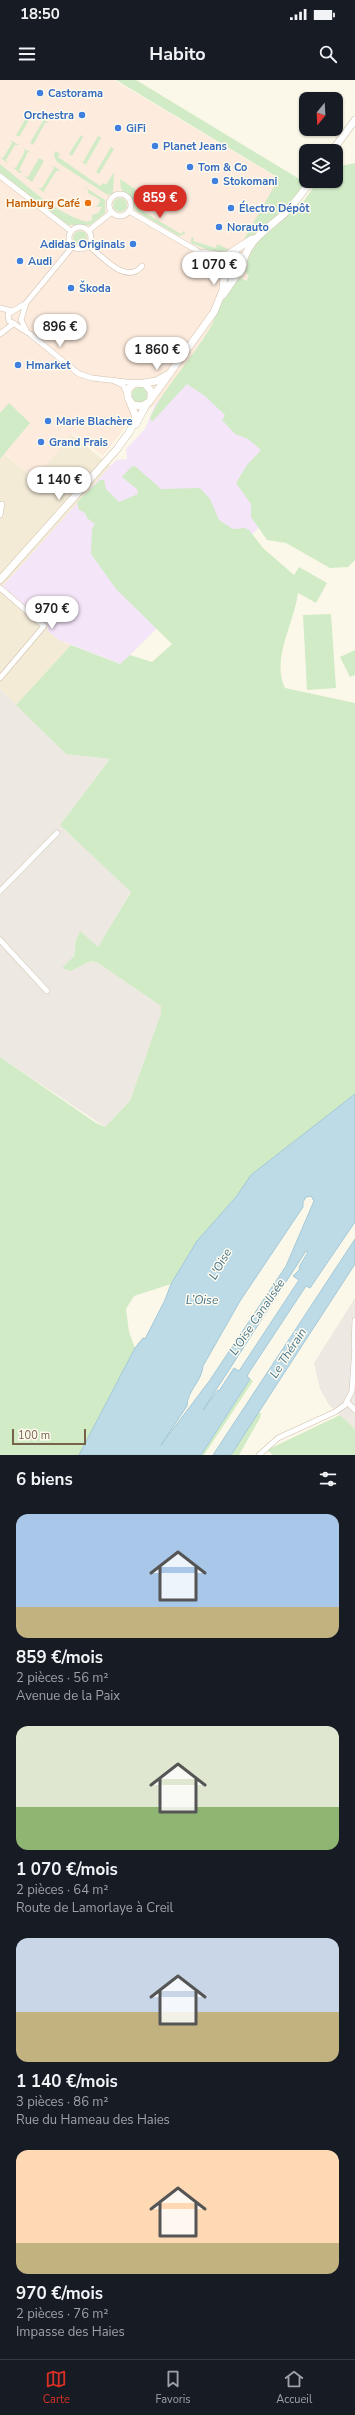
<!DOCTYPE html>
<html lang="fr">
<meta charset="utf-8">
<style>
:root{--surface:#171b24;--page:#242831;--text:#f1f3f6;--muted:#9ea1a6;--line:#363941;--accent:#d93025}
body{margin:0;font-family:"Nunito Sans",sans-serif;background:var(--page);color:var(--text);height:100vh;display:flex;flex-direction:column;font-size:15px;white-space:nowrap}
*{box-sizing:border-box;margin:0}
p{font-size:13px;color:var(--muted)}
.icon{flex:none;width:22px;height:22px;fill:none;stroke:currentColor;stroke-width:2;stroke-linecap:round;stroke-linejoin:round}
.map{position:relative;height:1375px;overflow:hidden}
.sheet{display:flex;flex-direction:column;background:var(--surface);flex:1}
.sheet>*{flex:none}
.needle{width:26px;rotate:198deg}
.tools{position:absolute;left:299px;top:12px;display:grid;gap:8px}
.tools a{display:grid;place-items:center;width:44px;height:44px;border-radius:8px;background:var(--surface);box-shadow:0 1px 3px #0004;font-size:20px}
.scale{position:absolute;left:12px;bottom:10px;width:74px;box-sizing:border-box;padding-left:4px;border:2px solid #77624c;border-top:0;font-size:11px;line-height:14px;white-space:nowrap;color:#77624c;-webkit-text-stroke:3px #fffbef;paint-order:stroke}
.price{position:absolute;translate:-50% -34px;padding:0 9px;border-radius:14px;background:#fff;color:#222;font-size:13px;line-height:26px;filter:drop-shadow(0 1px 2px #0008)}
.price::after{content:'';position:absolute;left:50%;top:24px;width:12px;height:9px;margin-left:-6px;background:inherit;clip-path:polygon(0 0,100% 0,50% 100%)}
.price.selected{background:var(--accent);color:#fff}
ul{padding:0;list-style:none}
li{display:grid;align-content:center;gap:8px;height:212px;padding:0 16px}
li span{display:grid;place-items:center;height:124px;border-radius:12px;color:#555}
li>.icon{margin-inline-start:auto}
span .icon{width:72px;height:72px;fill:#fffc;stroke-width:1}
li b{font-size:17px}
h2{display:flex;justify-content:space-between;align-items:center;height:48px;padding:0 16px;font-size:17px}
.status{display:flex;justify-content:space-between;align-items:center;height:28px;padding:0 20px;background:var(--surface);direction:ltr}
.status svg{height:11px;fill:currentColor}
header{display:flex;justify-content:space-between;align-items:center;height:52px;padding:0 16px;background:var(--surface);font-size:18px;font-weight:700}
.menu{display:flex;justify-content:space-around;align-items:center;height:56px;border-top:1px solid var(--line);background:var(--surface);font-size:11px;color:var(--muted)}
.menu a{display:grid;justify-items:center;gap:2px}
.menu .selected{color:var(--accent)}
.map>svg:first-child{display:block}
.residential{fill:#f4ebd7}
.commercial{fill:#fdebdd}
.industrial{fill:#ede9e2}
.education{fill:#f5e5f9}
.green{fill:#d0ebc6}
.water{fill:#bddbe7;stroke:#a3c8d8;fill-rule:evenodd}
.lines{fill:none;stroke-linecap:round;stroke-linejoin:round}
.street-casing{stroke:#cfc1ae;stroke-width:6}
.secondary-casing{stroke:#d2c2ac;stroke-width:8}
.street{stroke:#fff;stroke-width:5}
.secondary{stroke:#fff;stroke-width:7}
.shop-dot{fill:#3f7fe0;stroke:#fffbef;stroke-width:1.5}
.food-dot{fill:#e8710a;stroke:#fffbef;stroke-width:1.5}
.labels{text-anchor:middle;dominant-baseline:central;stroke-width:3;stroke-linejoin:round;paint-order:stroke}
.shop-label{font-size:11px;font-weight:bold;fill:#366cbe;stroke:#fffbef;text-anchor:start}
.food-label{font-size:11px;font-weight:bold;fill:#c56008;stroke:#fffbef;text-anchor:end}
.water-label{font-size:12px;font-style:italic;fill:#45758b;stroke:#fffbef}
</style>
<div class="status"><b>18:50</b><svg viewBox="0 0 49 12"><path d="M0 12V9h3v3zM5 12V6h3v6zM10 12V3h3v9zM15 12V0h3v12zM26 1h20v11H26zM47 4h2v5h-2z"/></svg></div>
<header><svg class="icon" aria-label="menu" viewBox="0 0 24 24"><path d="M4 6h16M4 12h16M4 18h16"/></svg>Habito<svg class="icon" aria-label="search" viewBox="0 0 24 24"><circle cx="10" cy="10" r="6"/><path d="M15 15l6 6"/></svg></header>
<div class="map">
<svg width="355" height="1375" viewBox="0 0 355 1375">
<rect width="100%" height="100%" fill="#fcf8e9"/>
<polygon class="residential" points="71,354 111,386 3,506 48,546 47,550 59,560 71,565 16,625 0,609 0,379 4,374 35,399"/>
<polygon class="commercial" points="0,0 114,0 295,108 284,127 258,183 231,222 228,220 181,292 155,325 126,346 103,376 72,353 35,399 5,374 0,379"/>
<g class="industrial">
<polygon points="0,609 66,674 110,679 60,745 131,811 98,868 80,852 76,860 71,891 91,881 98,883 161,926 161,933 130,1021 105,1047 0,977"/>
<polygon points="355,1218 355,1349 329,1325 320,1309 314,1283"/>
</g>
<polygon class="education" points="181,292 319,388 121,584 59,560 47,550 48,546 3,506 116,380 127,379 126,369 145,349 155,325"/>
<g class="green">
<path d="M116,0H136L301,100L302,109C285,129 266,149 243,161L279,98Z"/>
<polygon points="29,33 35,37 32,35 19,57 16,55"/>
<polygon points="41,38 49,43 45,43 33,65 30,63 43,41"/>
<polygon points="81,55 83,57 72,76 75,78 69,74"/>
<polygon points="98,56 105,60 101,58 86,84 89,87 79,80 83,82"/>
<polygon points="10,60 19,65 15,65 6,80 8,84 0,77 3,78 12,63"/>
<polygon points="111,67 114,69 99,94 96,92"/>
<polygon points="23,68 32,73 28,72 19,90 22,92 20,93 12,87 16,88 25,71"/>
<polygon points="55,71 60,74 58,77 100,106 103,103 106,105 114,92 113,113 108,115 103,112 57,82 54,76"/>
<polygon points="39,78 44,81 32,102 24,96 28,97"/>
<path d="M355,83V480L348,487L330,488L286,463L267,460L251,437V424L236,403L247,385L261,370L248,359L235,354L222,340L225,335L205,316L187,304L152,342L150,338C164,307 193,278 211,246C219,232 224,204 241,198L246,201L249,196L246,193L247,178L256,161L298,123L301,125L318,101H336V87Z"/>
<path d="M0,84C27,105 54,133 87,142L92,140V135L98,133L102,127H96L100,122L99,119L88,113V110L83,106L105,120V133L90,145H68L0,93Z"/>
<polygon points="52,85 61,91 56,91 44,111 47,114 38,108 42,108 54,88"/>
<polygon points="120,99 135,109 142,131 181,154 184,151 185,154 179,156 136,131 131,118 121,109"/>
<circle cx="120" cy="125" r="7"/>
<circle cx="80" cy="158" r="7"/>
<polygon points="194,157 193,161 216,168 217,164 230,170 213,172 191,163 191,158"/>
<circle cx="232" cy="185" r="8"/>
<circle cx="140" cy="315" r="8"/>
<polygon points="9,323 30,343 0,379 0,333"/>
<path d="M135,386L161,409L200,408L210,419L219,440L233,449L245,448L249,450L263,468L294,495L299,487L327,503L316,523L298,513C294,544 271,580 285,608L355,623V1014L252,1095L236,1117L200,1158L171,1204L134,1216L126,1229L129,1252L135,1268L79,1375H0V977L96,1043L105,1047L130,1021L161,933V926L98,883L91,881L71,891L62,888L74,876L76,860L80,851L98,867L131,812L60,745L110,679L66,674L16,625L71,565L120,584L130,575L152,582L172,564L116,509L91,474L92,449L95,444L87,438L85,433L79,430L77,422L100,400H104L106,409L119,422L138,414L137,409L122,397L131,387Z"/>
<polygon points="331,534 336,608 307,610 303,535"/>
<polygon points="355,570 355,595 350,597 340,577"/>
<polygon points="250,1299 253,1301 204,1375 201,1375"/>
<polygon points="258,1333 261,1333 260,1338 239,1375 231,1375"/>
<polygon points="340,1335 355,1349 355,1375 273,1375 267,1370"/>
</g>
<g class="water">
<path d="M355,1014V1142L310,1208L306,1206L250,1291L247,1296L250,1299L201,1375H79L135,1268L143,1258L145,1259L165,1220L171,1204L197,1161L236,1117L251,1095ZM311,1116L314,1121L286,1186L210,1300L161,1365L187,1326C187,1311 202,1301 203,1286L240,1221L303,1127V1122L306,1117ZM306,1171L308,1172L299,1187L300,1189L293,1196L299,1200L239,1291L234,1288L219,1311L218,1310L203,1330Z"/>
<polygon points="355,1159 355,1184 231,1375 213,1375"/>
</g>
<g class="lines">
<g class="street-casing">
<g id="street">
<polyline points="0,96 71,151"/>
<circle cx="120" cy="125" r="11"/>
<polyline points="129,131 196,170 220,187"/>
<circle cx="80" cy="158" r="11"/>
<polyline points="88,151 112,132"/>
<path d="M88,165C101,175 126,206 142,186"/>
<polyline points="203,172 225,175"/>
<polyline points="0,228 12,231"/>
<polyline points="14,244 30,254 79,294 92,298 135,303"/>
<polyline points="15,244 9,241 8,234 23,225"/>
<polyline points="26,250 21,240 26,223 73,166"/>
<polyline points="0,254 13,244"/>
<polyline points="116,302 123,305 127,314"/>
<polyline points="0,435 2,424"/>
<polyline points="0,508 44,546 0,598"/>
<polyline points="0,811 57,753"/>
<polyline points="0,860 47,911"/>
<polyline points="354,1267 355,1240"/>
<polyline points="347,1322 355,1330"/>
<polyline points="259,1375 278,1358 335,1332 345,1325 352,1311 355,1266"/>
</g>
</g>
<g class="secondary-casing">
<g id="secondary">
<polyline points="332,71 355,40"/>
<polyline points="231,173 240,176 244,184 241,193 232,197 222,192 221,179 252,159"/>
<path d="M243,183C248,159 269,148 285,133C295,123 303,112 311,101"/>
<polyline points="223,215 236,196"/>
<polyline points="144,303 156,301 169,294"/>
<polyline points="151,319 151,311 145,304 135,303 128,309 128,318 133,325 142,326 149,322 214,232 223,210 224,194"/>
<polyline points="136,344 146,325"/>
<polyline points="0,500 117,369 130,351 136,337 130,322"/>
</g>
</g>
<use href="#street" class="street"/>
<use href="#secondary" class="secondary"/>
</g>
<g class="shop-dot">
<circle cx="40" cy="13" r="4"/>
<circle cx="82" cy="35" r="4"/>
<circle cx="118" cy="48" r="4"/>
<circle cx="155" cy="66" r="4"/>
<circle cx="190" cy="87" r="4"/>
<circle cx="215" cy="101" r="4"/>
<circle cx="231" cy="128" r="4"/>
<circle cx="219" cy="147" r="4"/>
<circle cx="133" cy="164" r="4"/>
<circle cx="20" cy="181" r="4"/>
<circle cx="71" cy="208" r="4"/>
<circle cx="18" cy="285" r="4"/>
<circle cx="48" cy="341" r="4"/>
<circle cx="41" cy="362" r="4"/>
</g>
<circle class="food-dot" cx="88" cy="123" r="4"/>
<g class="labels">
<g class="shop-label">
<text x="48" y="13">Castorama</text>
<text x="74" y="35" text-anchor="end">Orchestra</text>
<text x="126" y="48">GiFi</text>
<text x="163" y="66">Planet Jeans</text>
<text x="198" y="87">Tom &amp; Co</text>
<text x="223" y="101">Stokomani</text>
<text x="239" y="128">Électro Dépôt</text>
<text x="227" y="147">Norauto</text>
<text x="125" y="164" text-anchor="end">Adidas Originals</text>
<text x="28" y="181">Audi</text>
<text x="79" y="208">Škoda</text>
<text x="26" y="285">Hmarket</text>
<text x="56" y="341">Marie Blachère</text>
<text x="49" y="362">Grand Frais</text>
</g>
<g class="food-label">
<text x="80" y="123">Hamburg Café</text>
</g>
<g class="water-label">
<text transform="translate(220 1184) rotate(-60)">L'Oise</text>
<text x="202" y="1220">L’Oise</text>
<text transform="translate(257 1237) rotate(-56)">L'Oise Canalisée</text>
<text transform="translate(288 1273) rotate(-57)">Le Thérain</text>
</g>
</g>
</svg>
<div class="tools">
<a><svg class="needle" viewBox="-14 -14 28 28"><path d="M0-13l5 13h-10z" fill="#e53935"/><path d="M0 13l5-13h-10z" fill="#9ea1a6"/></svg></a>
<a><svg class="icon" aria-label="layers" viewBox="0 0 24 24"><path d="M12 4l9 5-9 5-9-5zM3 14l9 5 9-5"/></svg></a>
</div>
<div class="scale">100 m</div>
<b class="price selected" style="left:160px;top:139px">859 €</b>
<b class="price" style="left:214px;top:206px">1 070 €</b>
<b class="price" style="left:60px;top:268px">896 €</b>
<b class="price" style="left:157px;top:291px">1 860 €</b>
<b class="price" style="left:59px;top:421px">1 140 €</b>
<b class="price" style="left:52px;top:550px">970 €</b>
</div>
<section class="sheet">
<h2>6 biens<svg class="icon" aria-label="filters" viewBox="0 0 24 24"><path d="M4 7h16M4 17h16"/><circle cx="9" cy="7" r="2"/><circle cx="15" cy="17" r="2"/></svg></h2>
<ul>
<li><span style="background:linear-gradient(#a9c7e8 75%,#c2b280 0)"><svg class="icon" aria-label="home" viewBox="0 0 24 24"><path d="M3 11l9-7 9 7M6 9v11h12V9"/></svg></span><div><b>859 €/mois</b><p>2 pièces · 56 m²</p><p>Avenue de la Paix</p></div></li>
<li><span style="background:linear-gradient(#dfe7d0 65%,#8fb573 0)"><svg class="icon" aria-label="home" viewBox="0 0 24 24"><path d="M3 11l9-7 9 7M6 9v11h12V9"/></svg></span><div><b>1 070 €/mois</b><p>2 pièces · 64 m²</p><p>Route de Lamorlaye à Creil</p></div></li>
<li><span style="background:linear-gradient(#c9d6e8 60%,#c2b280 0)"><svg class="icon" aria-label="home" viewBox="0 0 24 24"><path d="M3 11l9-7 9 7M6 9v11h12V9"/></svg></span><div><b>1 140 €/mois</b><p>3 pièces · 86 m²</p><p>Rue du Hameau des Haies</p></div></li>
<li><span style="background:linear-gradient(#ffd9b3 75%,#c2b280 0)"><svg class="icon" aria-label="home" viewBox="0 0 24 24"><path d="M3 11l9-7 9 7M6 9v11h12V9"/></svg></span><div><b>970 €/mois</b><p>2 pièces · 76 m²</p><p>Impasse des Haies</p></div></li>
</ul>
</section>
<nav class="menu">
<a class="selected"><svg class="icon" aria-label="map" viewBox="0 0 24 24"><path d="M3 6l6-2 6 2 6-2v14l-6 2-6-2-6 2zM9 4v14M15 6v14"/></svg>Carte</a>
<a><svg class="icon" aria-label="saved" viewBox="0 0 24 24"><path d="M7 4h10v16l-5-4-5 4z"/></svg>Favoris</a>
<a><svg class="icon" aria-label="home" viewBox="0 0 24 24"><path d="M3 11l9-7 9 7M6 9v11h12V9"/></svg>Accueil</a>
</nav>
